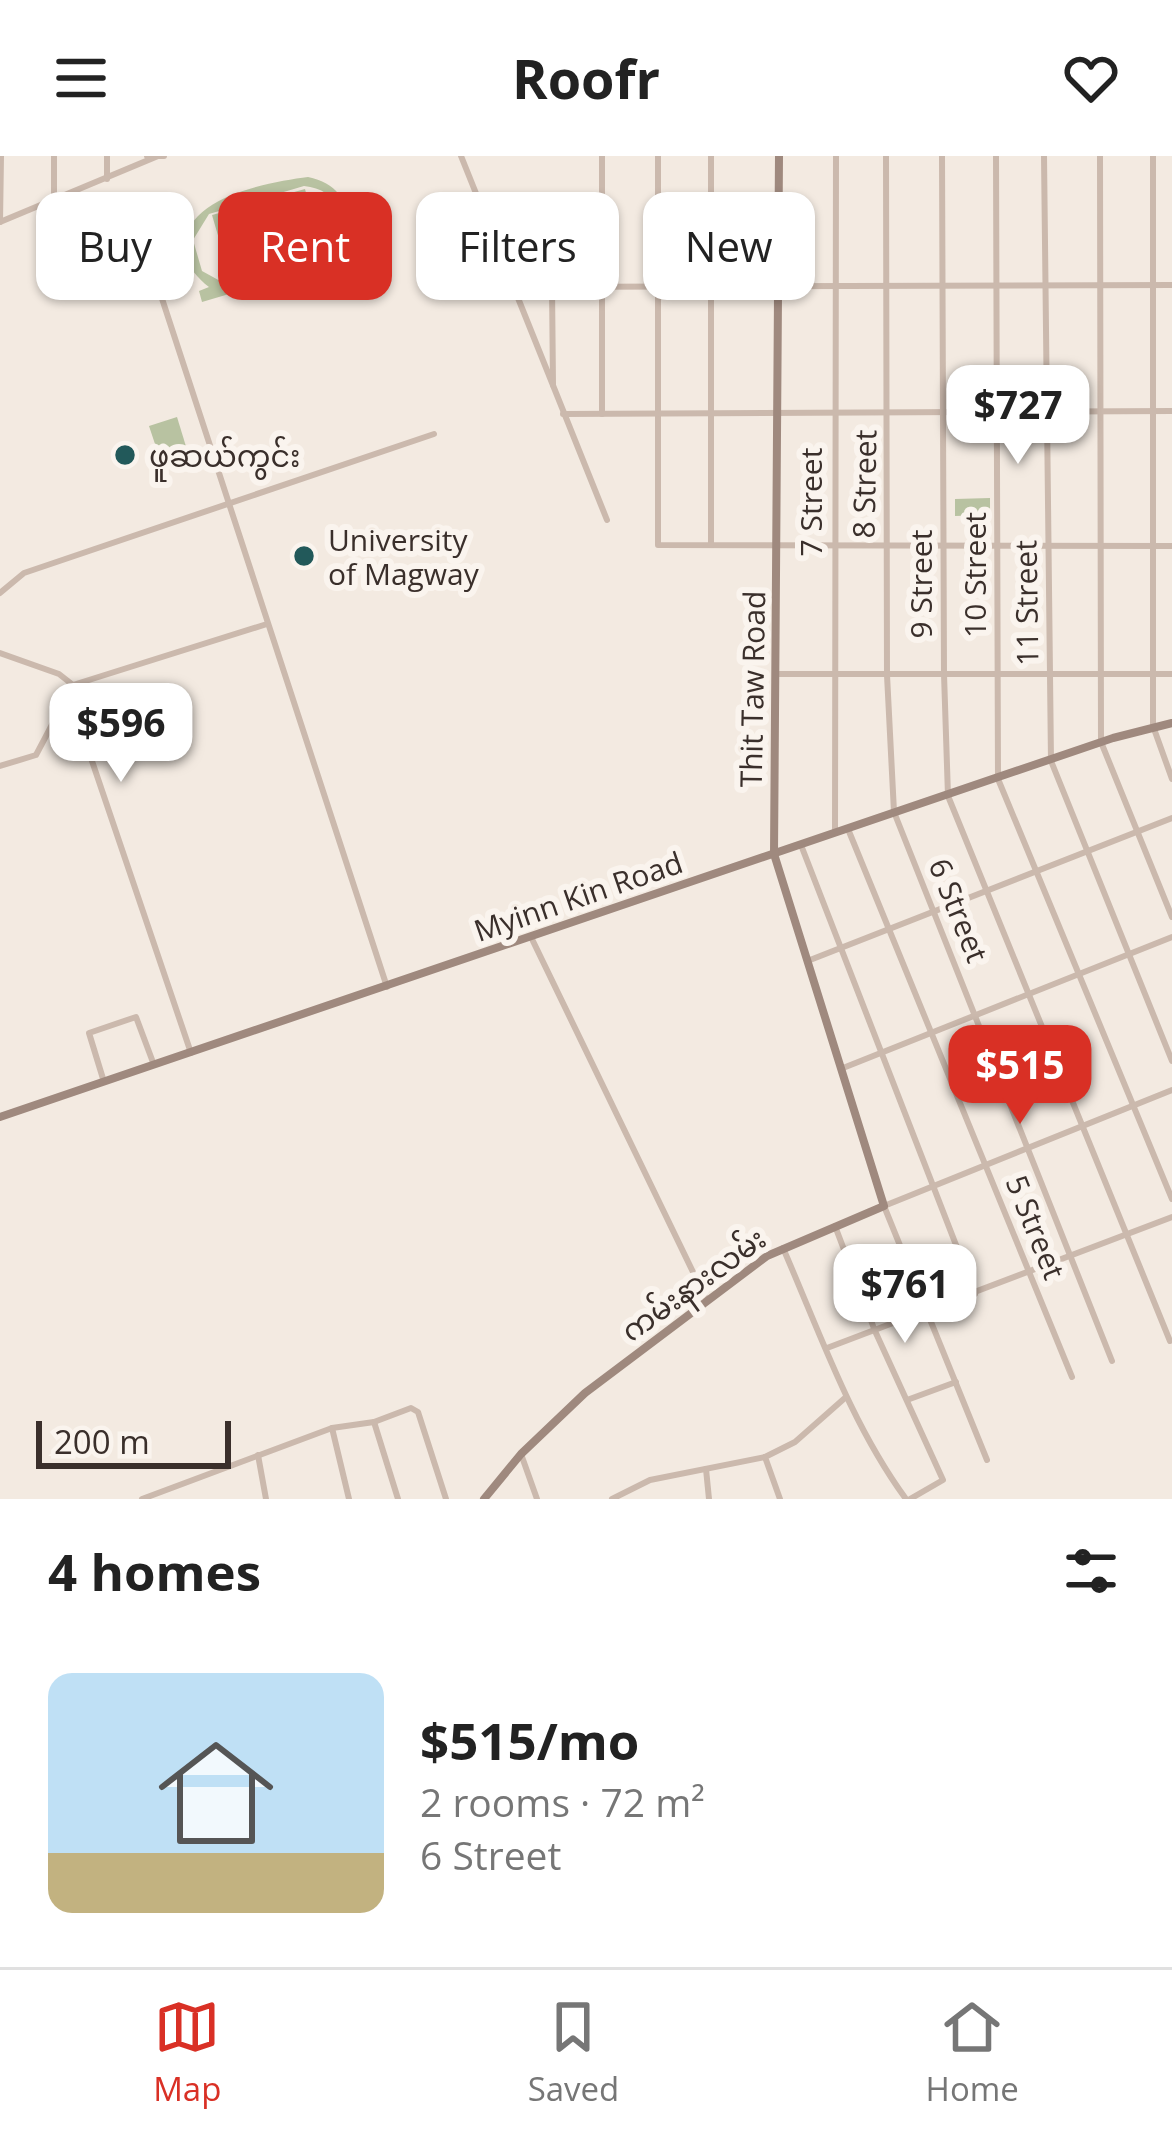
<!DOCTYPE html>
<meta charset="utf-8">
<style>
:root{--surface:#fff;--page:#f2f2f2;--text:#222;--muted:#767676;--line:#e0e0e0;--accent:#d93025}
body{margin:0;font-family:"Open Sans","Noto Sans Myanmar",sans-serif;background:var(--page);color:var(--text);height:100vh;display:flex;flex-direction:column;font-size:45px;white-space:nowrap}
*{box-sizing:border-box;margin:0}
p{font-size:39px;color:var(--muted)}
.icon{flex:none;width:66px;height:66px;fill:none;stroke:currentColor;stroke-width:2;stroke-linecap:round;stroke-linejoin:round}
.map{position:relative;height:1343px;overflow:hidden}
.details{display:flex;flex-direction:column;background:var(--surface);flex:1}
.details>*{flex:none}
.top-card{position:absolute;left:36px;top:36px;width:1101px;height:108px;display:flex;gap:24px}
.scale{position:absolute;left:36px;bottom:30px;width:195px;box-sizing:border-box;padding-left:12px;border:6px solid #3a2f2b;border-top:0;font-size:33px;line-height:42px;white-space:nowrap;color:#3a2f2b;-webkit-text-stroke:9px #faf4ee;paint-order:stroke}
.price{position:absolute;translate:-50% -102px;padding:0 27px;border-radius:24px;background:#fff;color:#222;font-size:39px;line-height:78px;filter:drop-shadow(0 3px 6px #0008)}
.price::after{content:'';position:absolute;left:50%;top:72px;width:36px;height:27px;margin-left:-18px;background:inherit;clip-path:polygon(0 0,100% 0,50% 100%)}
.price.on{background:var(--accent);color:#fff}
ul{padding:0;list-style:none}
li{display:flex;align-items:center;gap:36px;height:300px;padding:0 48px}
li+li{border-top:3px solid var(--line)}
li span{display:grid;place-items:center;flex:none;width:336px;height:240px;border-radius:24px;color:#555}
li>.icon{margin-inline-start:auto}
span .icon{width:144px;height:144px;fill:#fffc;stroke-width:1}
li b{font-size:51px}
h2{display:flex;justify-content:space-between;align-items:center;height:144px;padding:0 48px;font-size:51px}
.pill{padding:0 42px;border-radius:24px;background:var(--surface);box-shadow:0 3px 9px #0004;font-size:42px;line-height:108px}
.pill.on{background:var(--accent);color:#fff}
header{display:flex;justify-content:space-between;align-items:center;height:156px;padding:0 48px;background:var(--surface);font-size:54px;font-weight:700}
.menu{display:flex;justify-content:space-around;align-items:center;height:168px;border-top:3px solid var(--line);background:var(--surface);font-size:33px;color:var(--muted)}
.menu a{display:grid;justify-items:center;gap:6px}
.menu .on{color:var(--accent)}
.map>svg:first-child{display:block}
.park{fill:#b8c2a1;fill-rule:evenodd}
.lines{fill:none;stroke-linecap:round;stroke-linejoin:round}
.street{stroke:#cbb9ad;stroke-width:6}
.secondary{stroke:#9f897e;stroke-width:8}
.poi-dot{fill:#22595a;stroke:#faf4ee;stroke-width:4.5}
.labels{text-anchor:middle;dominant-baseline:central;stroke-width:12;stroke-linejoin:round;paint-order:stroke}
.poi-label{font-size:30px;fill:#3a2f2b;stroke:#faf4ee;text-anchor:start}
.street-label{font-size:30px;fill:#3a2f2b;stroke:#faf4ee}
</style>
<header><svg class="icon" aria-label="menu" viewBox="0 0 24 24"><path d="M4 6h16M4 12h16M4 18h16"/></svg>Roofr<svg class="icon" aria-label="heart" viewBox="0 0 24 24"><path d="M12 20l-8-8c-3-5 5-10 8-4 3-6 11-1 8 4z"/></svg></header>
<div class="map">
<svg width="1172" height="1343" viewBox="0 0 1172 1343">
<rect width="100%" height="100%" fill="#f3eae1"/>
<g class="park">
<path d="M308,21C346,29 355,59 344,93L351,92L353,101L202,146L199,135L209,131C196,121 186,109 185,92C183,41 269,26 308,21ZM304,30C321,32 334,39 340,56C357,107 267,117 235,126H222L202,115L193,84L209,58Z"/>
<polygon points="305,33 323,98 231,124 212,59"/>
<polygon points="177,261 188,297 161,306 149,270"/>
<polygon points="990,342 990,359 955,360 955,343"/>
</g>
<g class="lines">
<g class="street">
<polyline points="147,0 164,0"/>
<polyline points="461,0 607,364"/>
<polyline points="658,0 658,389 1172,390"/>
<polyline points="836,0 835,677 848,673 1072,1221"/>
<polyline points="886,0 887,519 894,656 1112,1205"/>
<polyline points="942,0 944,518 948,640 1170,1185"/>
<polyline points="996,0 998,623 1172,1043"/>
<polyline points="1044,0 1051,605 1172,905"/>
<polyline points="1100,0 1101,586 1172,761"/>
<polyline points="1153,0 1153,570 1172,623"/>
<polyline points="107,23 107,0"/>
<polyline points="54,44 54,0"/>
<polyline points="135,60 387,831"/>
<polyline points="0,66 158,0"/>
<polyline points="0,66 1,0"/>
<polyline points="512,131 1172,129"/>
<polyline points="552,131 553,229"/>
<polyline points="563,258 1172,255"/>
<polyline points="602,258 602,0"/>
<polyline points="711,389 711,0"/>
<polyline points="0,437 24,417 434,278"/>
<polyline points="0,497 59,518 73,529 36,599 0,610"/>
<polyline points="777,518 1172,518"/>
<polyline points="801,689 975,1138"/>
<polyline points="531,781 707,1145"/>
<polyline points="810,804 1172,662"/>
<polyline points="191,897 73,549 73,529 267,468"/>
<polyline points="843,912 1172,781"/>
<polyline points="104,926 89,877 136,861 154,909"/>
<polyline points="835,1070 875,1175 943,1324 910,1343"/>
<path d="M783,1092C820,1177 851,1268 906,1343"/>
<polyline points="827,1192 1172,1061"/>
<polyline points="907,1244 956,1226"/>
<polyline points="374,1266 398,1343"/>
<polyline points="332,1272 349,1343"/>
<polyline points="521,1298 537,1343"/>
<polyline points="258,1299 266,1343"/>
<polyline points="987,1304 884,1050 1172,934"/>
<polyline points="706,1313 709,1343"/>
<polyline points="142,1343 332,1272 374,1266 411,1252 418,1256 446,1343"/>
<polyline points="612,1343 650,1324 765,1301"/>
<polyline points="780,1343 765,1301 795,1286 846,1241"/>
</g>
<g class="secondary">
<polyline points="0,961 1113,582 1172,567"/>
<polyline points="484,1343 521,1298 585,1237 767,1100 884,1050 774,698 779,0"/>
</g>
</g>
<g class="poi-dot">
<circle cx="125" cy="299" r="12"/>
<circle cx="304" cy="400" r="12"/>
</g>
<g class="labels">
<g class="poi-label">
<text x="149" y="299">ဖူဆယ်ကွင်း</text>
<text x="328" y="383">University<tspan x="328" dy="34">of Magway</tspan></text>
</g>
<g class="street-label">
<text transform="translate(864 328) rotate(-89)">8 Street</text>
<text transform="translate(810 346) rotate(-90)">7 Street</text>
<text transform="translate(974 419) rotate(-90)">10 Street</text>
<text transform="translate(920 428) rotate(-90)">9 Street</text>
<text transform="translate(1026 447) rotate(-91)">11 Street</text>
<text transform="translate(752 533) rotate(-89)">Thit Taw Road</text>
<text transform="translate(578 740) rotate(-19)">Myinn Kin Road</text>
<text transform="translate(959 754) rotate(68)">6 Street</text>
<text transform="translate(1036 1071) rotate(68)">5 Street</text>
<text transform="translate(693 1128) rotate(-36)">ကမ်းနားလမ်း</text>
</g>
</g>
</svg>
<div class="scale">200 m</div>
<b class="price" style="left:1018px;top:311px">$727</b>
<b class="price" style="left:121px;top:629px">$596</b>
<b class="price on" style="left:1020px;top:971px">$515</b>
<b class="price" style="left:905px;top:1190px">$761</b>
<div class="top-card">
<a class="pill">Buy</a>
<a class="pill on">Rent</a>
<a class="pill">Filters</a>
<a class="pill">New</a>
</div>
</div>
<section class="details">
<h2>4 homes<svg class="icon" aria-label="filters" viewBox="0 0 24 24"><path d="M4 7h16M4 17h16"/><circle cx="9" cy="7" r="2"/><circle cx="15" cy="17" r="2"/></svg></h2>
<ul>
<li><span style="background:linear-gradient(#bfe0f5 75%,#c2b280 0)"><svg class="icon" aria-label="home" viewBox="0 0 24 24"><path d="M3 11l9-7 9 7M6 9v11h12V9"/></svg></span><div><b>$515/mo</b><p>2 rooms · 72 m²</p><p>6 Street</p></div></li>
</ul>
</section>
<nav class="menu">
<a class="on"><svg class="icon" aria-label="map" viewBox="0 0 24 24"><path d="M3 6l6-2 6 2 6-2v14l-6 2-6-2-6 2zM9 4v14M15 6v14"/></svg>Map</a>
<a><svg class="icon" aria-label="saved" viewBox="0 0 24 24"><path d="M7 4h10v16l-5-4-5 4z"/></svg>Saved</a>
<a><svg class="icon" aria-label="home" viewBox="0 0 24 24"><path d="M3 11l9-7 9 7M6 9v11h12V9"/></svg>Home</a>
</nav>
